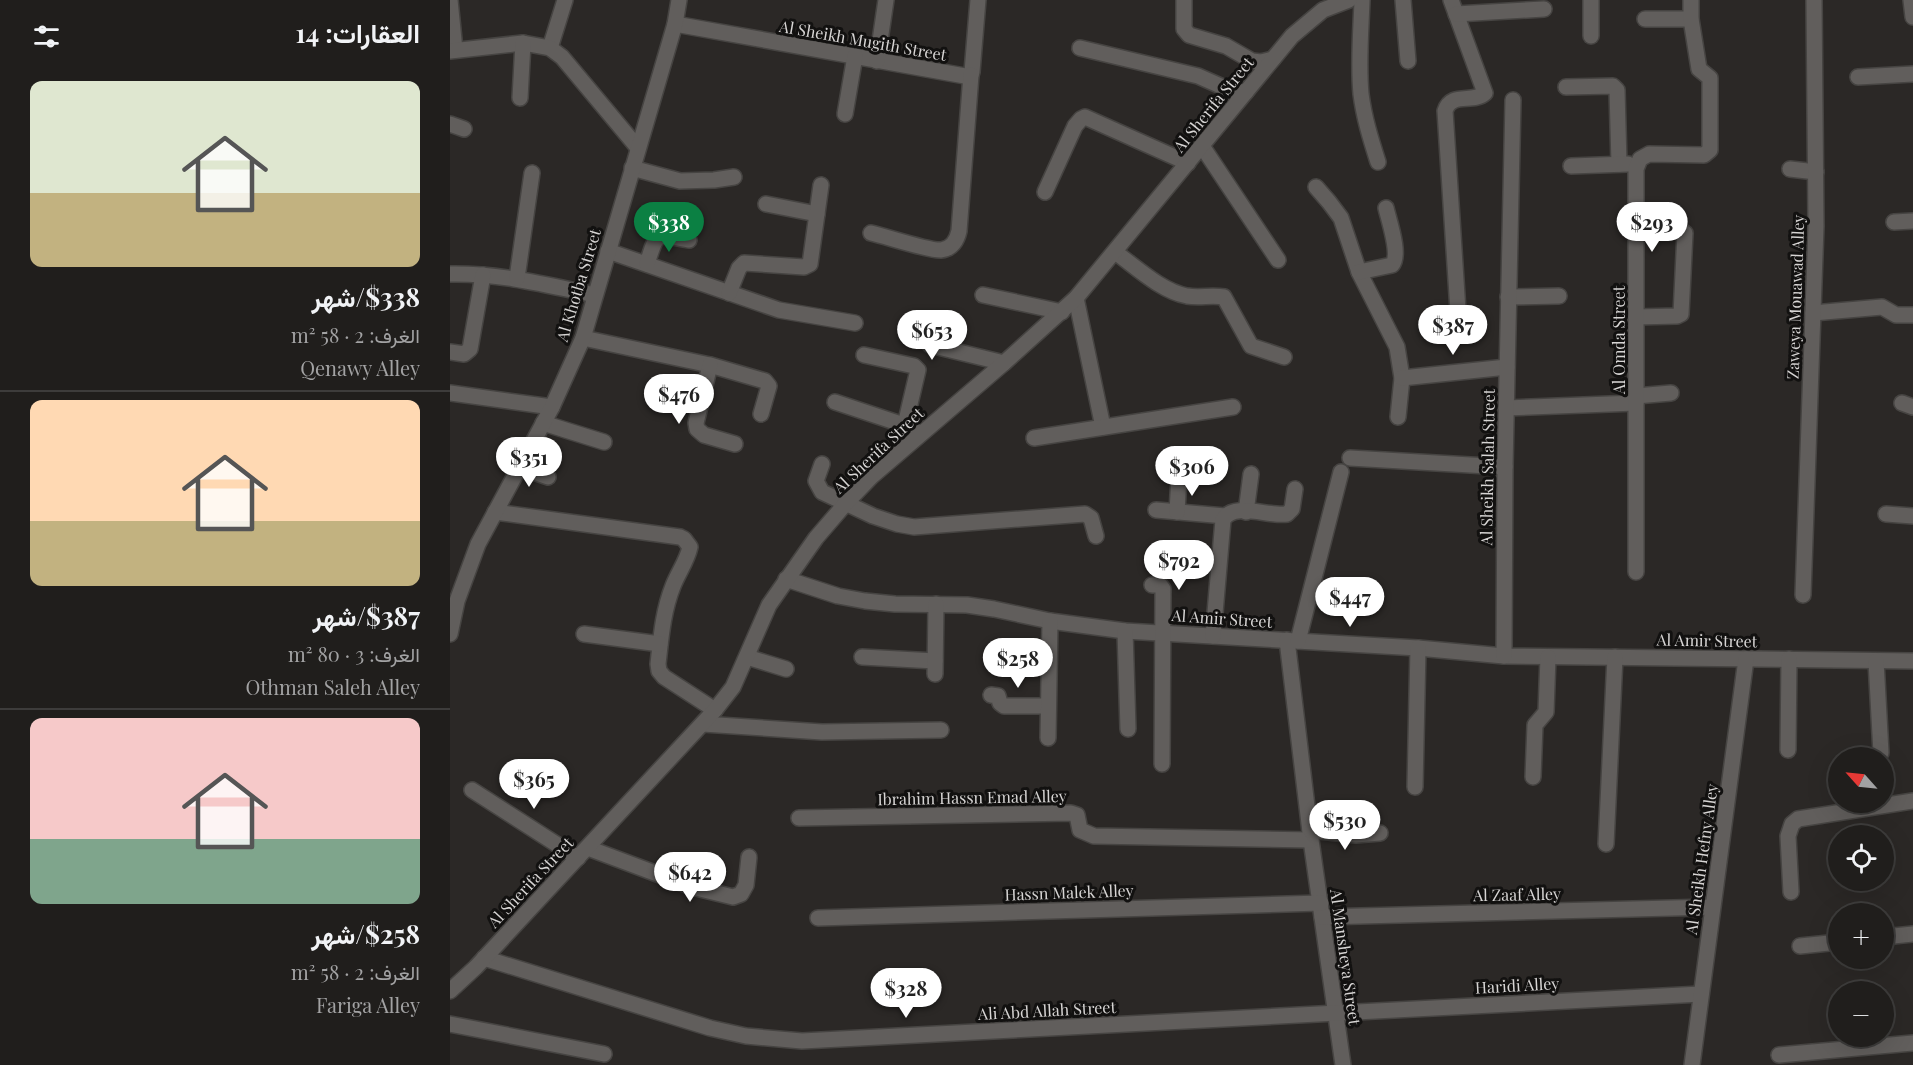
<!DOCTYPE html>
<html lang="ar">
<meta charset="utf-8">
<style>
:root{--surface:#201e1c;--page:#2d2b29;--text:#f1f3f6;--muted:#a2a2a3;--line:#3d3c3b;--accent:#0b8043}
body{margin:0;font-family:"Playfair Display",Vazirmatn,serif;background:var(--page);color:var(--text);direction:rtl;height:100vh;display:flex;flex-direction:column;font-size:22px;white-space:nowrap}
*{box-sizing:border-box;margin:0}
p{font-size:20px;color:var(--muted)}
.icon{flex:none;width:33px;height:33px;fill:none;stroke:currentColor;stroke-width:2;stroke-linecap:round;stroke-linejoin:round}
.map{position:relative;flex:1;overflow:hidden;direction:ltr}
.sheet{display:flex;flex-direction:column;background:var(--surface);width:450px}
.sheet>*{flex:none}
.needle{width:39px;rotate:297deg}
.tools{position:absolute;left:1378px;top:747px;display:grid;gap:12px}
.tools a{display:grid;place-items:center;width:66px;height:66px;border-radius:50%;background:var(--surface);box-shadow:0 6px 24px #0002,0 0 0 2px var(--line);font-size:30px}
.price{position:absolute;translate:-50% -51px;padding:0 14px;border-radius:21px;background:#fff;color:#222;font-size:20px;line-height:39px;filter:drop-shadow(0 2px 3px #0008)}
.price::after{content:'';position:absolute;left:50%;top:36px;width:18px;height:14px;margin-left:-9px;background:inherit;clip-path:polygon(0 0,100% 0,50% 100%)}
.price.active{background:var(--accent);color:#fff}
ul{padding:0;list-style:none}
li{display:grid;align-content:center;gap:12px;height:318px;padding:0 30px}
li+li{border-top:2px solid var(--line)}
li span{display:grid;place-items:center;height:186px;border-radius:12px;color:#555}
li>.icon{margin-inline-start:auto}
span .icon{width:108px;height:108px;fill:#fffc;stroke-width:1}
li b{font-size:26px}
h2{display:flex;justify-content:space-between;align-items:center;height:72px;padding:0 30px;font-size:26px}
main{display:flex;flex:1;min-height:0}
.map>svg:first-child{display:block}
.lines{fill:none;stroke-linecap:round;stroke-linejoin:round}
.street-casing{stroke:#464442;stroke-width:18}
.street{stroke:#615e5c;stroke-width:15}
.labels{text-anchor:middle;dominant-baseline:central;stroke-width:6;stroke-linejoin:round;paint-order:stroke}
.street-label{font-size:16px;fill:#d7d5d4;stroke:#121110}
</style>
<main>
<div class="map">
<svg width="1463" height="1065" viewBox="0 0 1463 1065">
<rect width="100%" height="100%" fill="#2b2826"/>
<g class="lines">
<g class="street-casing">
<g id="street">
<polyline points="0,0 5,50"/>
<polyline points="734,0 734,29 739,35 776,46 802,61 811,62 823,59"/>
<path d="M912,0C911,31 908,63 911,94C914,118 921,140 928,162"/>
<polyline points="953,0 958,61"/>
<path d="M1001,0L1035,93C1023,104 1001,91 995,111L1008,311"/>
<polyline points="1141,0 1141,36"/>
<polyline points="1461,0 1463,17"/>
<polyline points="1006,14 1094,9"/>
<polyline points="1195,19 1241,19"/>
<polyline points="225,24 515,76 521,75 522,72 528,0"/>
<polyline points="100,48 115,0"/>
<polyline points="630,48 748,76 782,91 796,92"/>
<polyline points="0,51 73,43 100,48 112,57 188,148"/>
<polyline points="427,61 436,0"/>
<polyline points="1408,77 1463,74"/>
<polyline points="1116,87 1163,86 1167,90 1169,164"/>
<polyline points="70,98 73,43"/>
<polyline points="395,114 405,56"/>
<polyline points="0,124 14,129"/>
<polyline points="752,146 828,260"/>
<polyline points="1121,166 1178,164"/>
<polyline points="182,168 230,181 264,180 284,177"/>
<polyline points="1340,169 1366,172"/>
<polyline points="866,187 879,202 891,218 909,272 947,347 952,378 948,417"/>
<polyline points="595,192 625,126 631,119 635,117 738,163"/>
<polyline points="316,204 367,214"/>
<polyline points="1444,222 1463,221"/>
<path d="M421,233C435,236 479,251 491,250C502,249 507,240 509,231L521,75"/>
<polyline points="158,251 329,310 405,323"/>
<path d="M665,252C686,267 711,291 737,296C749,298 762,295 774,297L801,346L834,357"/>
<path d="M197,264C207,231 206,234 239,240"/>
<path d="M909,272L942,265C951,255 939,221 936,208"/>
<path d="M0,274C50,273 97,285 145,295"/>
<polyline points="67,278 82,173"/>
<polyline points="279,293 289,268 294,263 354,267 360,264 371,185"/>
<polyline points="533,295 612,312"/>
<polyline points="1058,297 1109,296"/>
<polyline points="626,298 653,427"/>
<polyline points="1363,313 1432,307 1446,315 1463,315"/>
<polyline points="1186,317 1227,316 1231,314 1235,233"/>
<polyline points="133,338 260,365 315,381 319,386 311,414"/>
<polyline points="480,345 554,363"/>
<polyline points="0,352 14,354 20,349 33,275"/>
<polyline points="414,355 464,366 468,370 455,425"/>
<polyline points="260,365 246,423 247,429 254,435 285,444"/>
<polyline points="952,378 1057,367"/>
<polyline points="0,393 102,407"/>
<polyline points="1186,396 1221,393"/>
<polyline points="385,402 463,428"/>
<polyline points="1452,403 1463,407"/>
<polyline points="1056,408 1186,403"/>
<polyline points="93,423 154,442"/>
<polyline points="584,438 783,407"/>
<polyline points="900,458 1055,467"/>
<polyline points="372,464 366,481 372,492 423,516 447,524 464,527 635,514 641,518 646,536"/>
<polyline points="69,467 98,477"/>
<polyline points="706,510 775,516"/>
<path d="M45,512L230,537L234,539L240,547C237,561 228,573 223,586C213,611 211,637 208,664L209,671L214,677L265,710"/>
<polyline points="727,512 729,477"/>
<polyline points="796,512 801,474"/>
<polyline points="1436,514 1463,516"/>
<polyline points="1186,572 1186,169 1190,159 1199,154 1254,155 1260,150 1260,78 1249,69 1241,19 1241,0"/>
<polyline points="336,579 388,596 415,601 445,604 517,605 544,609 600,621 675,631 968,648 1054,656 1463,661"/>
<polyline points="702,585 710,585 713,589 712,764"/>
<polyline points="1353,595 1366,226 1364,0"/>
<polyline points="675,631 678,729"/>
<polyline points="0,634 7,601 28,544 102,407 133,338 225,24 229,0"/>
<polyline points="134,634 210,644"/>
<path d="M763,636L773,520C783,501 819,517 837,514L842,509L845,489"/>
<polyline points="837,640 861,840 893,1065"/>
<polyline points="848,641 891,472"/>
<polyline points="1054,656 1055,467 1063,100"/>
<polyline points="297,657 336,669"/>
<polyline points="412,657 485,661"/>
<polyline points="1426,661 1431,753"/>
<polyline points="485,674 486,604"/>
<polyline points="541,695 548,696 550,703 554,706 598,706"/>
<polyline points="253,724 372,732 491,730"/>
<polyline points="598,738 600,621"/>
<polyline points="1338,750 1339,659"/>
<polyline points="1083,777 1085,725 1096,712 1098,657"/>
<polyline points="965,787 968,648"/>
<polyline points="22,790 128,858"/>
<polyline points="349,818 621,813 627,815 630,830 644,836 861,840"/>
<polyline points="860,830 906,835 930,833"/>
<polyline points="1156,844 1165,657"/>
<polyline points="138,848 242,887 283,897 291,894 296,885 299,857"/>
<polyline points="1341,892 1338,836 1342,824 1348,819 1463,801"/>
<polyline points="872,917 1262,907"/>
<polyline points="368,918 871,903"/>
<polyline points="1434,937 1463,934"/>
<polyline points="1350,946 1389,942"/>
<polyline points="34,958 260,1028 296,1036 352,1041 1251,994"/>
<polyline points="0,991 26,967 265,710 283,687 319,605 366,538 397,502 421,477 554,363 626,298 842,36 873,10 899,0"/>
<polyline points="0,1024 154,1054"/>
<polyline points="1329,1055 1463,1043"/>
<polyline points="1242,1065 1296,659"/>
</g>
</g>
<use href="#street" class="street"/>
</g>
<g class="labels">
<g class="street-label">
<text transform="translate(413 40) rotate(10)">Al Sheikh Mugith Street</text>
<text transform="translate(763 104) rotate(-51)">Al Sherifa Street</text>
<text transform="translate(128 285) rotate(-73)">Al Khotba Street</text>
<text transform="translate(1345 297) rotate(-88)">Zaweya Mouawad Alley</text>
<text transform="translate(1168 340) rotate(-90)">Al Omda Street</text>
<text transform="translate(428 450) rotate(-43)">Al Sherifa Street</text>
<text transform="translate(1037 467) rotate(-89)">Al Sheikh Salah Street</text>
<text transform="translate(772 618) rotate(4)">Al Amir Street</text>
<text transform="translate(1257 640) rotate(1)">Al Amir Street</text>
<text transform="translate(522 797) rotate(-1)">Ibrahim Hassn Emad Alley</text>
<text transform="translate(1251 859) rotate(-82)">Al Sheikh Hefny Alley</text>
<text transform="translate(80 882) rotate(-47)">Al Sherifa Street</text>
<text transform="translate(619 892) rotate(-2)">Hassn Malek Alley</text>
<text transform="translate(1067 894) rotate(-1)">Al Zaaf Alley</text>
<text transform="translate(896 957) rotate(82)">Al Mansheya Street</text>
<text transform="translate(1067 985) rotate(-3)">Haridi Alley</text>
<text transform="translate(597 1010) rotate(-3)">Ali Abd Allah Street</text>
</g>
</g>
</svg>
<div class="tools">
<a><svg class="needle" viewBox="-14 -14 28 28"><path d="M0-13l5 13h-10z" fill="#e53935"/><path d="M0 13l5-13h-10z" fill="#a2a2a3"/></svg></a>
<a><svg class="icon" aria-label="locate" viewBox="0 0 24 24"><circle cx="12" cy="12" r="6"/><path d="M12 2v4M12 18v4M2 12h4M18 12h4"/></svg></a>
<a>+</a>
<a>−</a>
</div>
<b class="price active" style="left:219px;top:253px">$338</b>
<b class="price" style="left:1202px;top:253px">$293</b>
<b class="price" style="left:1003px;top:356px">$387</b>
<b class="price" style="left:482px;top:361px">$653</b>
<b class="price" style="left:229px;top:425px">$476</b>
<b class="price" style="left:79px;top:488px">$351</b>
<b class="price" style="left:742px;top:497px">$306</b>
<b class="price" style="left:729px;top:591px">$792</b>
<b class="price" style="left:900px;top:628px">$447</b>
<b class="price" style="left:568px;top:689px">$258</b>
<b class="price" style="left:84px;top:810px">$365</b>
<b class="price" style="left:895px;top:851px">$530</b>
<b class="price" style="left:240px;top:903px">$642</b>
<b class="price" style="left:456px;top:1019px">$328</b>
</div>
<section class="sheet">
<h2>العقارات: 14<svg class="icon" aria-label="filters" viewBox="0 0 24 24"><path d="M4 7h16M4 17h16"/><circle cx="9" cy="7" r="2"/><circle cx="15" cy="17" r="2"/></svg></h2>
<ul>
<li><span style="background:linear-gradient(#dfe7d0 60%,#c2b280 0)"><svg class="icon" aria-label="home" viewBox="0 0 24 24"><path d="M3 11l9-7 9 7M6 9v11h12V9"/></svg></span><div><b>$338/شهر</b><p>الغرف: 2 · 58 m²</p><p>Qenawy Alley</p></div></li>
<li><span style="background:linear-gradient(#ffd9b3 65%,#c2b280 0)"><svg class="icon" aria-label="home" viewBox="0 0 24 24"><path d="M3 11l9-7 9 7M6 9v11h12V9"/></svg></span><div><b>$387/شهر</b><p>الغرف: 3 · 80 m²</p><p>Othman Saleh Alley</p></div></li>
<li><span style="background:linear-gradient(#f6c9c9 65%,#7fa58c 0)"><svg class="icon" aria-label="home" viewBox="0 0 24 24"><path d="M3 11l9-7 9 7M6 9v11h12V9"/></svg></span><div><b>$258/شهر</b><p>الغرف: 2 · 58 m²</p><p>Fariga Alley</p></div></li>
</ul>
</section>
</main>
